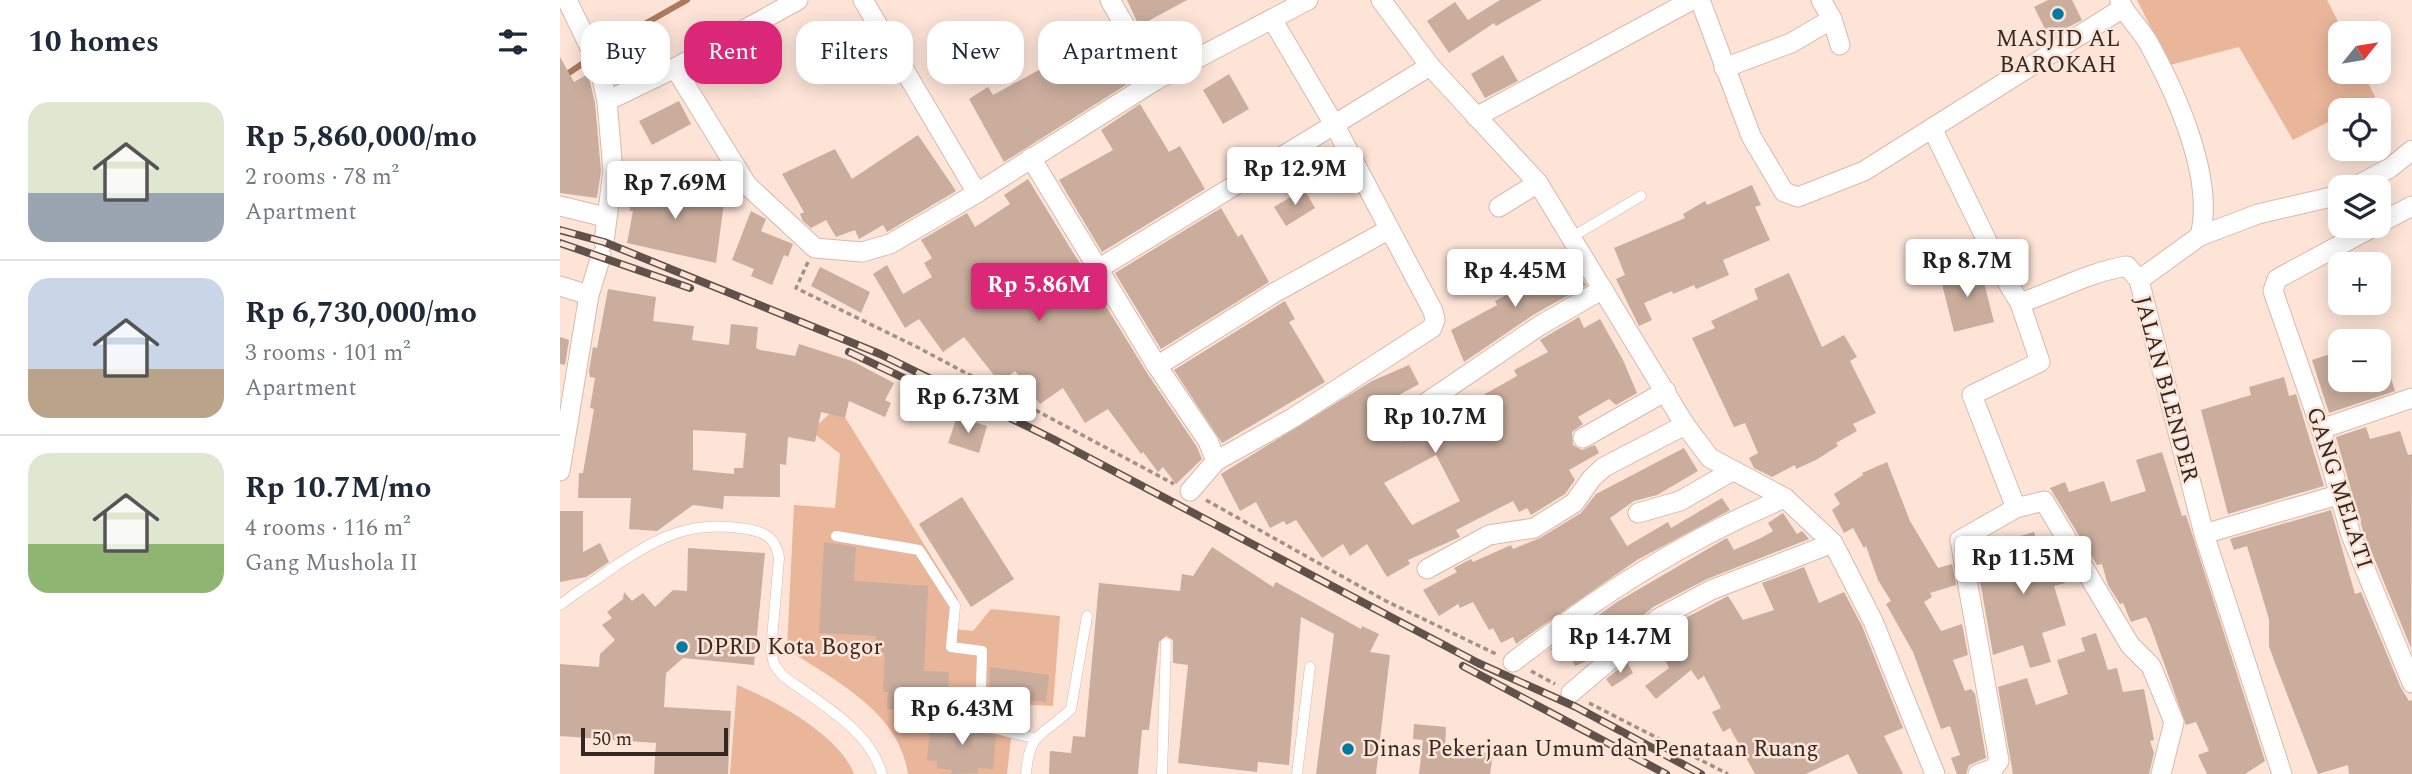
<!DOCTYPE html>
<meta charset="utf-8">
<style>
:root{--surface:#fff;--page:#f2f2f3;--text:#1f2937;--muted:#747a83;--line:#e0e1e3;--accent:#db2777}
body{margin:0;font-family:Spectral,serif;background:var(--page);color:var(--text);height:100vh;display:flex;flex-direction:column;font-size:26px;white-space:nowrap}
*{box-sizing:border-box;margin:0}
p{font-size:23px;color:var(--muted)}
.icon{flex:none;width:38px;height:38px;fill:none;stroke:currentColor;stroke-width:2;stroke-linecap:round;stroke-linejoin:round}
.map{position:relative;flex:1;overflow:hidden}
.side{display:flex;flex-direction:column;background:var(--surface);width:560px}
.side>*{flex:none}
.banner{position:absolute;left:21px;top:21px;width:665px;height:63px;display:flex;gap:14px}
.needle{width:46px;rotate:60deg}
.fabs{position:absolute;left:1768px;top:21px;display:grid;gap:14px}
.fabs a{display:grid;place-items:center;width:63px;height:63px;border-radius:14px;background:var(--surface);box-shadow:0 4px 18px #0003;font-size:35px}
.scale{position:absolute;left:21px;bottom:18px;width:147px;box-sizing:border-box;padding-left:7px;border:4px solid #332822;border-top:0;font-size:19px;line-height:24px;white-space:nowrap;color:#332822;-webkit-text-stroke:5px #fde4d7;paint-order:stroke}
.price{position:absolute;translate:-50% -60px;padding:0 16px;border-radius:7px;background:#fff;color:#222;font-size:23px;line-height:46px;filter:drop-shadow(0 2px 4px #0008)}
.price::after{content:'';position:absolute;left:50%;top:42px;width:21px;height:16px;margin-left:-10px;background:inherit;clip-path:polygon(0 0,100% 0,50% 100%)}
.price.selected{background:var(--accent);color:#fff}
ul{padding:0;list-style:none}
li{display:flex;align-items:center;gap:21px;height:175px;padding:0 28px}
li+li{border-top:2px solid var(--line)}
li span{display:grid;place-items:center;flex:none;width:196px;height:140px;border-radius:21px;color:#555}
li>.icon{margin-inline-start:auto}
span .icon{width:84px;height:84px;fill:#fffc;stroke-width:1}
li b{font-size:30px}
h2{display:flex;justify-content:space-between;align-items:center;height:84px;padding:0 28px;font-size:30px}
.tag{padding:0 24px;border-radius:21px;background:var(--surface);box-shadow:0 4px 18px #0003;font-size:24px;line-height:63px}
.tag.selected{background:var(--accent);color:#fff}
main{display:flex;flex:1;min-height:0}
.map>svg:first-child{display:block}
.green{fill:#e9b69a}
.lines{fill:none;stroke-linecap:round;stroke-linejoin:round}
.stream{stroke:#ad795d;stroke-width:6}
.building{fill:#caad9d;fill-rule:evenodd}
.service-casing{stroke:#d7baaa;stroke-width:11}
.minor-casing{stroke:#d7baaa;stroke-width:21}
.path{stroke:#a39087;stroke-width:3.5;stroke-dasharray:5 3.5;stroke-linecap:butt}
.service{stroke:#fff;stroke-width:10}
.minor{stroke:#fff;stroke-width:19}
.rail-casing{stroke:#60524b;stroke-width:8}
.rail{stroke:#fde4d7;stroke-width:5;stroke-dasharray:16;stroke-linecap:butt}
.poi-dot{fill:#017aa2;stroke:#fde4d7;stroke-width:2.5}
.labels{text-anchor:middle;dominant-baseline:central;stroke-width:5;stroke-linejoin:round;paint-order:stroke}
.poi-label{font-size:23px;fill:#332822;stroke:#fde4d7;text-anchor:start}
.street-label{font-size:23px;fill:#332822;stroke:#fde4d7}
</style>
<main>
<section class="side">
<h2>10 homes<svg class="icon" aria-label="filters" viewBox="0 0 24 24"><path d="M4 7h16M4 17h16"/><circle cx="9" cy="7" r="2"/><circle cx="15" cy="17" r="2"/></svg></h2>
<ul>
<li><span style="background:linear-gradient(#dfe7d0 65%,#9aa5b1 0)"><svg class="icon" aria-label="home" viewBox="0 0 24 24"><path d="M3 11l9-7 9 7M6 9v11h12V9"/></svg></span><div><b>Rp 5,860,000/mo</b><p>2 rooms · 78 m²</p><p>Apartment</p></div></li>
<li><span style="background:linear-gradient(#c9d6e8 65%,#b9a48a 0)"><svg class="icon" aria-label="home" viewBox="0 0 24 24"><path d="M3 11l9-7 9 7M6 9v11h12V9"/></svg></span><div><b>Rp 6,730,000/mo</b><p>3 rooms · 101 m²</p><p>Apartment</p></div></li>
<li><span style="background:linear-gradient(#dfe7d0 65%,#8fb573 0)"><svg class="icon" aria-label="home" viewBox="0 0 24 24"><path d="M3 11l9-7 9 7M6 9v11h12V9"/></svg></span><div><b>Rp 10.7M/mo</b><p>4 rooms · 116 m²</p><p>Gang Mushola II</p></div></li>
</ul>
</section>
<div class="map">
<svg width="1852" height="774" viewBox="0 0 1852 774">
<rect width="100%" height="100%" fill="#fde4d7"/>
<g class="green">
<polygon points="1577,0 1767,0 1784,33 1780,33 1780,72 1803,72 1815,97 1790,110 1780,110 1780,116 1733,140 1679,47 1610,65"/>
<path d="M278,406L398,599L393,629L413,631L431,609L500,616L493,706L455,704L447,774H348C339,711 275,681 227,649L234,505L275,508L280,454L251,431Z"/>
<path d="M177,685C214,700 279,735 294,774H170Z"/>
</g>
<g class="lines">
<polyline class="stream" points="0,79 60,38 127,0"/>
</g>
<g class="building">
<polygon points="567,0 627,0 579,26"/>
<polygon points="940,0 982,0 936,26 934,23 889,53 867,21 895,2 908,20"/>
<polygon points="1488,0 1512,0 1522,20 1489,37 1474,7"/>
<polygon points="550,24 580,76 444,162 409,99 428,87 433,95 495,61 489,50 526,30 529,35"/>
<polygon points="64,43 73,58 69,61 75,74 56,83 47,54"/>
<polygon points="943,55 958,81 925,98 911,74"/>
<polygon points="0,57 14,82 28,74 35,103 41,171 37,198 0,193"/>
<polygon points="669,74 689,109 663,124 643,90"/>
<polygon points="119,101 131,124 92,145 79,121"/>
<polygon points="580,104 609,152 620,146 645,189 542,252 499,180 553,150 541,130"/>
<polygon points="358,135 396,191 327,232 323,225 299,239 295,230 276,237 266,220 251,228 243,221 240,214 244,212 222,174 275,149 292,179"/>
<polygon points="468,179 587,373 637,447 642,459 616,484 603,467 598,472 583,452 581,454 548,409 525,423 503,388 480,404 455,371 440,383 404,337 383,352 359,319 345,328 313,274 327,265 343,294 372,277 364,263 372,258 361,240 407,213 415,227 450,204 444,195"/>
<polygon points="64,184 165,195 156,263 67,243 73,211 70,211 70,205 61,203"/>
<polygon points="1192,185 1201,205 1195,207 1210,240 1163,260 1169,275 1136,289 1134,285 1113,294 1112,291 1084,303 1092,320 1079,326 1056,279 1065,275 1054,248 1125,218 1123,214 1145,201 1147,205"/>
<polygon points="744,189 755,208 726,226 714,207"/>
<polygon points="661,208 678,237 682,234 709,282 601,349 555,273"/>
<polygon points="191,211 206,219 201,231 233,244 228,257 224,255 212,285 191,276 194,269 172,260"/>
<polygon points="999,262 1007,278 1018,272 1026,285 973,315 904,362 891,330 937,305 935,301 965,285 963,281"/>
<polygon points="260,267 310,292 301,313 251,286"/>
<polygon points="1420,267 1434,322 1394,332 1380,276"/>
<polygon points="1229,273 1262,347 1284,335 1297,357 1290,361 1316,413 1293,424 1297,431 1276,443 1278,446 1256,460 1236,469 1235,465 1212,477 1194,468 1189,458 1198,453 1185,423 1174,427 1132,338 1155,328 1151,321 1198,299 1194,289"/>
<path d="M48,289L96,297L93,321L134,326L132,340L169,345L171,324L198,327L196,348L200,350L235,356L239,344L292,361L334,383L325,400L331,403L325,417L289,401L285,418L261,412L255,442L228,437L226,465L220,464V497L164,496L163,509L133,505L97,531L69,529L71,498H18L19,473H23L34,409L30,408L35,378L30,377L29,371L33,347L37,348ZM133,430L186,433L183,468H174V474L133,470Z"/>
<polygon points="725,301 735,319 729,322 765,382 662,443 614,370"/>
<path d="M1019,317L1024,328L1040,319L1063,360L1077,393L1056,405L1049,399L1018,417L1023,424L1012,432L1013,445L1022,450L1035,445L1039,453L1009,470L1015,480L1005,494L971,515L967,508L959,512L953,501L896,530L900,537L848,560L850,564L827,577L807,544L790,556L783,544L762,558L736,520L726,525L724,521L710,528L696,502L680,511L661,474L812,381L849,365L859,384L821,405L840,442L957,376L954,370L988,352L980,340ZM876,455L900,501L852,525L824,483Z"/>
<polygon points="0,337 9,340 5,365 0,364"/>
<polygon points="1822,349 1835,391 1769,413 1752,360 1780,351 1780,380 1818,380 1818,350"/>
<polygon points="1724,377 1729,396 1736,394 1764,486 1668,514 1641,410 1691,395 1689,387"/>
<polygon points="397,417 427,426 419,453 388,443"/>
<polygon points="1806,427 1810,439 1840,431 1848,455 1852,454 1851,648 1803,531 1776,437"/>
<polygon points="1124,448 1138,471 1097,495 1074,501 1050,518 1067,546 1108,522 1111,528 1162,498 1170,510 1077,560 956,644 953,637 941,643 933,628 929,630 913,602 900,608 898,604 879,616 863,590 897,572 894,568 911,559 913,562 951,545 953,549 980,538 1021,513 1036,494"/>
<polygon points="1602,452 1622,516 1626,515 1705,761 1685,774 1647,774 1638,755 1649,751 1636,722 1626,725 1590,624 1586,617 1571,622 1563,603 1560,604 1548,585 1542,564 1537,565 1490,488 1505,482 1509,492 1544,481 1551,502 1586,491 1576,460"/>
<polygon points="1327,462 1350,521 1378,568 1392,564 1396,585 1370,593 1372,597 1364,602 1381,631 1402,624 1408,655 1393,660 1405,691 1411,689 1415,694 1426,758 1409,765 1406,774 1397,774 1391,758 1400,755 1390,726 1381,729 1353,652 1326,604 1331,601 1318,580 1306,546 1304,548 1293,528 1284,533 1272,510 1280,504 1274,494 1303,475 1302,473"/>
<polygon points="402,497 454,579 411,607 359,524"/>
<polygon points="1771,510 1795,594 1801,592 1841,688 1849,701 1852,700 1852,774 1789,774 1788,765 1758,774 1715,663 1709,646 1709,619 1687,546 1674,550 1670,539"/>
<polygon points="0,511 23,511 23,552 40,543 49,562 26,577 0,582"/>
<polygon points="1223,513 1237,534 1242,531 1249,539 1147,579 1093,607 1033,658 1015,666 1003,642 981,656 1057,602 1158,543 1167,538 1174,550 1203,537 1213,531 1208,523"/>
<polygon points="1474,532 1479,548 1495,544 1512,572 1503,575 1505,583 1494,586 1506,625 1482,633 1491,662 1470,668 1463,645 1433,655 1418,569 1433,564 1427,546"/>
<polygon points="264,542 296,547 294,581 368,586 364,671 389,672 388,697 353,695 352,711 327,709 328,692 323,692 325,653 315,652 316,636 259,633"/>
<polygon points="652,547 713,587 716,582 801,629 802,626 819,634 810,652 830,655 816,774 756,774 774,634 741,617 729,765 698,762 697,772 618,763 628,665 613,663 613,640 606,636 599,642 589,730 582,730 578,774 489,774 490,751 511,753 513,736 525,737 539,583 620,591 622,574 633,576"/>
<polygon points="128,548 205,553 194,665 123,658 106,673 104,707 171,711 168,774 94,774 96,743 0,736 0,664 39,667 40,654 55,640 42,625 52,618 47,612 63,599 64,592 72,601 83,593 95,607 113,590 127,591"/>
<polygon points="1244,567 1259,603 1284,592 1302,626 1343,728 1324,736 1343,774 1298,774 1288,754 1246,774 1195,774 1170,728 1163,732 1152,712 1161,708 1144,676 1138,680 1131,670 1096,699 1085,686 1109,668 1094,638 1106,628 1168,596 1183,620 1214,610 1202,583"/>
<polygon points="1536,633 1548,670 1557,668 1563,692 1584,689 1594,740 1590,741 1594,753 1589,774 1453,774 1438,687 1467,678 1476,705 1508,694 1497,660 1525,651 1521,638"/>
<polygon points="1067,662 1073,673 1052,687 1046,679"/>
<polygon points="430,667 489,675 486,702 454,698 451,719 428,719"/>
<polygon points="396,708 413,710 415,730 436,737 433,769 418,768 418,773 391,774 392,770 377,768 377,761 367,760 370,731 393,734"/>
<polygon points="854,724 886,727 885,748 933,754 930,774 859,774 863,740 853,739"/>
</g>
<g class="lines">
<g class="service-casing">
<g id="service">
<polyline points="1012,237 1081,196"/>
<polyline points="276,536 359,550 395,606 391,647 422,651 420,725 473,738"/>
<path d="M0,605C15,593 32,583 48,571C95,539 128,519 187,529C205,532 216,538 219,558L211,650L214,664L222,675C258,703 309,728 322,774"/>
<path d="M466,774C469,730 484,736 511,709L527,616"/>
<polyline points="602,774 606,643"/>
<polyline points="737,774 750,667"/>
</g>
</g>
<g class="minor-casing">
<g id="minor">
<polyline points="7,0 39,66 47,101 53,171 44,242"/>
<polyline points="303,0 417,193"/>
<polyline points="550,0 596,80"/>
<polyline points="821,0 870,66 978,183 1125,425 1150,458 1225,498 1273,543 1313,621 1375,774"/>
<polyline points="1140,0 1191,136 1224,192 1238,197 1304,171 1563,8"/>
<polyline points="1261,0 1272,19 1280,45"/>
<path d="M1560,2C1567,17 1580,28 1588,42C1616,93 1655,178 1640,236"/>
<polyline points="115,68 187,185 255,248 302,252 330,244 417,193 596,80 748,0"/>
<polyline points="1164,68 1231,43 1272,19"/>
<polyline points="47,101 115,68 238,0"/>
<polyline points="916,117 1132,0"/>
<polyline points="1373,130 1446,280 1460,303 1480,362 1412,395 1456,508 1484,501 1570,645 1591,666 1614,722 1601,774"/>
<polyline points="471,158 597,366 648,441 656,461"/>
<polyline points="53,171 187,185"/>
<polyline points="1794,187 1830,168 1852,150"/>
<polyline points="0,206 45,217"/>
<polyline points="939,207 978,183"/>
<polyline points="1818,224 1852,206"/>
<polyline points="1815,226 1717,279 1713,291 1761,429 1791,535 1852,683"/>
<polyline points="538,269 870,66"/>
<polyline points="0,286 29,295"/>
<path d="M1460,303C1496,291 1529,272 1567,266L1579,280"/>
<polyline points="597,366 714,293 828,230"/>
<polyline points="848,415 979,326 1043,289"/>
<polyline points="1761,429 1852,398"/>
<polyline points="1023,438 1106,391"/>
<polyline points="0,471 29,295 41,256"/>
<polyline points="630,491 656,461 731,419 872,328 875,320 873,311 775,126 712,19"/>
<polyline points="1078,513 1120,501 1172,471"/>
<polyline points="1644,534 1781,494"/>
<polyline points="867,569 929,535 974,528 1014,503 1032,478 1044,467 1125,425"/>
<path d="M953,662C1038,596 1126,539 1225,498"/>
<polyline points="1011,693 1099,618 1151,590 1273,543"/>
<polyline points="1418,774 1433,769 1439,761 1400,540 1456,508"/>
<polyline points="1722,774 1644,534 1579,280 1640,236 1698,214 1780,195"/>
</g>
</g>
<g class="path">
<polyline points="248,262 236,288 357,347 614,484"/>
<polyline points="646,500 826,601 936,654"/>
<polyline points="971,671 995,684"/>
<polyline points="1029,703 1168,774"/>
</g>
<use href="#service" class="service"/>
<use href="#minor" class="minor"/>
<g class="rail-casing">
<g id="rail">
<polyline points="0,230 44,242 320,354 493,439 918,663 1016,707 1141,774"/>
<polyline points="0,243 130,288"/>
<polyline points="289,352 365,388"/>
<polyline points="903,666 1106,774"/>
</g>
</g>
<use href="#rail" class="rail"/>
</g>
<g class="poi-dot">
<circle cx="1498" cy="14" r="7"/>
<circle cx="122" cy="647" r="7"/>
<circle cx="788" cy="749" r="7"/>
</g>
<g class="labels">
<g class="poi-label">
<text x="1498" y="39" text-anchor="middle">MASJID AL<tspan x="1498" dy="26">BAROKAH</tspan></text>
<text x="136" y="647">DPRD Kota Bogor</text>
<text x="802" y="749">Dinas Pekerjaan Umum dan Penataan Ruang</text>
</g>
<g class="street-label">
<text transform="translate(1606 389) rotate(75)">JALAN BLENDER</text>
<text transform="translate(1779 488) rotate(72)">GANG MELATI</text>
</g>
</g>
</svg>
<div class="fabs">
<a><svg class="needle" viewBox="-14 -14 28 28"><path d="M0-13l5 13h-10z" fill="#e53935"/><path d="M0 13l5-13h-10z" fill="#747a83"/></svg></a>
<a><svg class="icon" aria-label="locate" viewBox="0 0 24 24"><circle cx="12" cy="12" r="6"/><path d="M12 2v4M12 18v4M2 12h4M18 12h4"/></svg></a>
<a><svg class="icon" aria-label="layers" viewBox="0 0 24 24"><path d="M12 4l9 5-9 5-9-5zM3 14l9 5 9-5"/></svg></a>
<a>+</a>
<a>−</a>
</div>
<div class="scale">50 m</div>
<b class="price" style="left:735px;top:207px">Rp 12.9M</b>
<b class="price" style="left:115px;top:221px">Rp 7.69M</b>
<b class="price" style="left:1407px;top:299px">Rp 8.7M</b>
<b class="price" style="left:955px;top:309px">Rp 4.45M</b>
<b class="price selected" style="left:479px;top:323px">Rp 5.86M</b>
<b class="price" style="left:408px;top:435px">Rp 6.73M</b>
<b class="price" style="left:875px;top:455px">Rp 10.7M</b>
<b class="price" style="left:1463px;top:596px">Rp 11.5M</b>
<b class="price" style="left:1060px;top:675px">Rp 14.7M</b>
<b class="price" style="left:402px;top:747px">Rp 6.43M</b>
<div class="banner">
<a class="tag">Buy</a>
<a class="tag selected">Rent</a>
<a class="tag">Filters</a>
<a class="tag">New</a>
<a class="tag">Apartment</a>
</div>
</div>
</main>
